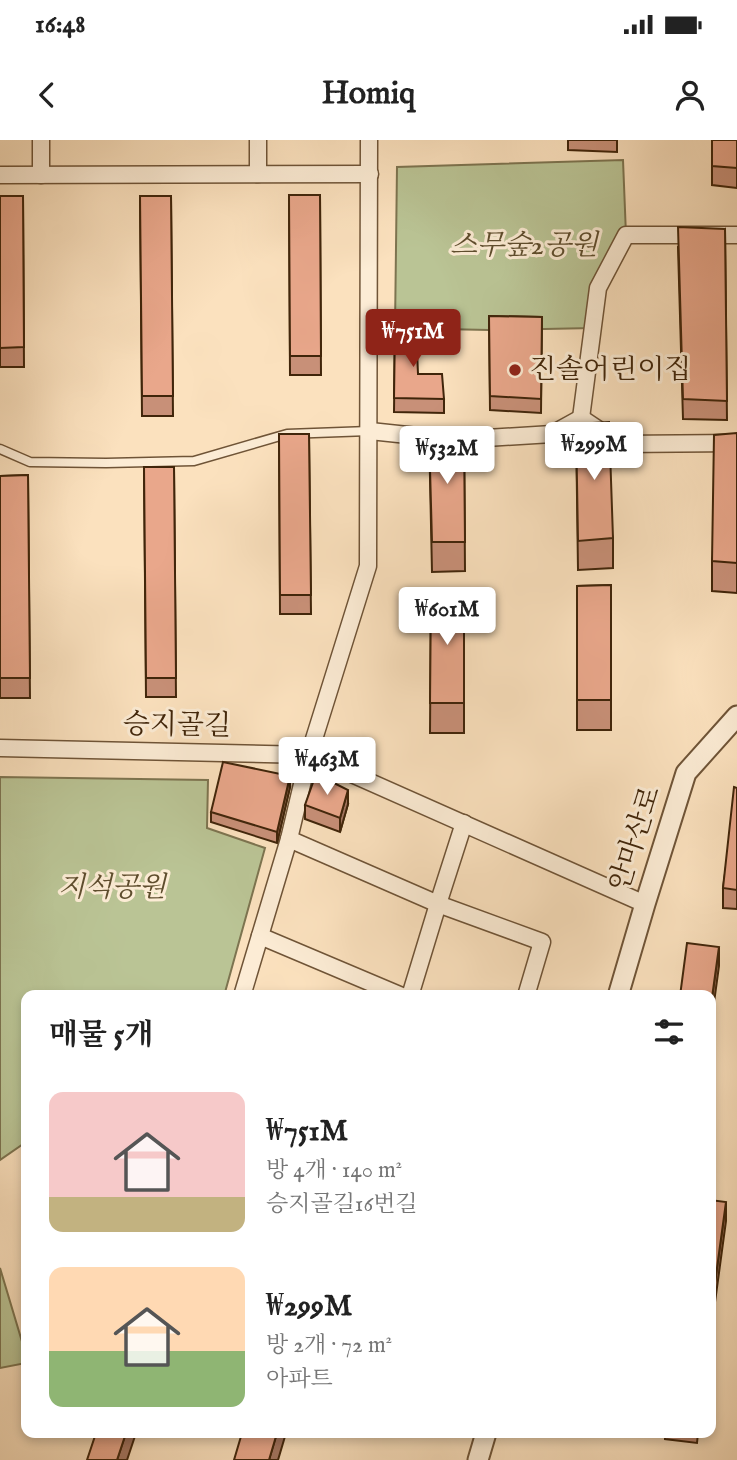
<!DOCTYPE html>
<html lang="ko">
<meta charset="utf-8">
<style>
:root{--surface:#fff;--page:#f2f2f2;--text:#222;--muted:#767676;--accent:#8f2418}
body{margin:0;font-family:"IM FELL English","Noto Serif KR",serif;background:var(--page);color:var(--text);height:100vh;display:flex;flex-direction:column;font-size:26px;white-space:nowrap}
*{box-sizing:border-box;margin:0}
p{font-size:23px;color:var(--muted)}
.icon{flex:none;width:38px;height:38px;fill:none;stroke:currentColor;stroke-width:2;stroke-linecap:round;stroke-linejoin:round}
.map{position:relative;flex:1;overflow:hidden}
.side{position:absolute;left:21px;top:850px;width:695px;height:448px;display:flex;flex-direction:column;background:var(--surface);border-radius:14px;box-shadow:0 4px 10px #0003}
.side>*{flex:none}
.price{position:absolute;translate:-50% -60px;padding:0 16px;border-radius:7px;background:#fff;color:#222;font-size:23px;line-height:46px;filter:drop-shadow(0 2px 4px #0008)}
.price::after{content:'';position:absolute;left:50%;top:42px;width:21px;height:16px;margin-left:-10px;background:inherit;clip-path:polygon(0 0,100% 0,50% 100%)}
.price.active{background:var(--accent);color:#fff}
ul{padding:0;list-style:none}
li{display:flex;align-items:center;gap:21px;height:175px;padding:0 28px}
li span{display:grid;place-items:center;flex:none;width:196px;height:140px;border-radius:14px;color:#555}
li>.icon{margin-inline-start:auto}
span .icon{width:84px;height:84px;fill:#fffc;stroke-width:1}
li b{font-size:30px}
h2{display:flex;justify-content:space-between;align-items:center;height:84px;padding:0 28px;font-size:30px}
.status{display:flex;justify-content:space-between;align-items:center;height:49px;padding:0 35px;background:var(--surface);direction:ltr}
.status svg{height:19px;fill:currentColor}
header{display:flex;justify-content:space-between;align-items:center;height:91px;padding:0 28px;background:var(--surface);font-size:32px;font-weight:800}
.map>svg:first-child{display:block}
.green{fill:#bac495;stroke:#7d7450;stroke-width:2}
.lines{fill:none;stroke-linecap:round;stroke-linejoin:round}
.service-casing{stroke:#6f5437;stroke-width:11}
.minor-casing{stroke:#6f5437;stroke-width:19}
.tertiary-casing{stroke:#6f5437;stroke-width:23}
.service{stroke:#fcecd5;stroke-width:8}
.minor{stroke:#fcecd5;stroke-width:16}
.tertiary{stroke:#fcecd5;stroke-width:19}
.wall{fill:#c89078;stroke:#40250a;stroke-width:2}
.shaded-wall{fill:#a37561;stroke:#40250a;stroke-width:2}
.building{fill:#e9a78b;stroke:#40250a;stroke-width:2}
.poi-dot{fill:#8f2418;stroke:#fcecd5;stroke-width:2.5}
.labels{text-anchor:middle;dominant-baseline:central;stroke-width:6;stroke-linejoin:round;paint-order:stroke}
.park-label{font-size:28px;font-style:italic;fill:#5e4d2d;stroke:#fcecd5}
.poi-label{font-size:28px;fill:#40250a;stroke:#fcecd5;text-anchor:start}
.street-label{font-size:28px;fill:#40250a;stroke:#fcecd5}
</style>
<div class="status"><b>16:48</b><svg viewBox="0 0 49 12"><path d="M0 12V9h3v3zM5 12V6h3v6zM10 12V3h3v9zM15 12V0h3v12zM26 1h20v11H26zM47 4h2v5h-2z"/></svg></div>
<header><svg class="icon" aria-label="back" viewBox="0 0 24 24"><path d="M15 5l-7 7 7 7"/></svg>Homiq<svg class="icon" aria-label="person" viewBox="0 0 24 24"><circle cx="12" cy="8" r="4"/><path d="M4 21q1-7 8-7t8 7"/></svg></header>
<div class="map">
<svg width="737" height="1320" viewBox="0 0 737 1320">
<rect width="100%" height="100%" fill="#fbe1be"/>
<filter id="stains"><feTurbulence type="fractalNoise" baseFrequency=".00286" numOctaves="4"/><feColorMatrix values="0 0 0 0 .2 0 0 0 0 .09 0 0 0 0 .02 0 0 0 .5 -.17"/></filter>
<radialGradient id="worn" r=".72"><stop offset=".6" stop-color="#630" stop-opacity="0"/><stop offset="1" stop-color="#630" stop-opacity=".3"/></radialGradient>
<g class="green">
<polygon points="623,20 626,95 598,148 593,188 489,190 395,188 397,27"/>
<polygon points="0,637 208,640 207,688 265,708 224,856 26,856 26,1002 0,1020"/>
<polygon points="0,1128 26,1215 26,1223 0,1228"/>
</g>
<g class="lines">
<g class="service-casing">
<polyline id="service" points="0,309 30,322 106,323 194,321 287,294 369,291"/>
</g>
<g class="minor-casing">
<g id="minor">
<polyline points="258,34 258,0"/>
<polyline points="0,35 370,34"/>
<polyline points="41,35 41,0"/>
<polyline points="581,278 598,148 626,95 737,95"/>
<polyline points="370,291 455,300 552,294 581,278 620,304 737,303"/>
<polyline points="0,608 309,615 645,764"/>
<polyline points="289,699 438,764 542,802 526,856"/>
<polyline points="260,796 402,856"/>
<polyline points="242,856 289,699 309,615 368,426 369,0"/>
<polyline points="410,856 438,764 464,683"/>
</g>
</g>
<g class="tertiary-casing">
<g id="tertiary">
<polyline points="618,856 645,764 686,633 737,576"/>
<polyline points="478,1320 486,1293"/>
</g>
</g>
<use href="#service" class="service"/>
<use href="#minor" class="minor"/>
<use href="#tertiary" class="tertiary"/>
</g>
<g class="wall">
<polygon points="568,0 617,0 617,12 568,10"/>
<polygon points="712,0 737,0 737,48 712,45"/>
<polygon points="289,55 320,55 321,235 290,235"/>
<polygon points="0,56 23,56 24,227 0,227"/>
<polygon points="140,56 171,56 173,276 142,276"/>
<polygon points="725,89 727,280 683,279 678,107"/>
<polygon points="489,176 542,177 541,273 490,270"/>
<polygon points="395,185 418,234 444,259 444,273 394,272"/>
<polygon points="576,284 613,398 613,428 578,430"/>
<polygon points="429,291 464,292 465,431 432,432"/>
<polygon points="737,293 737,453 712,451 712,421"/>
<polygon points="279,294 309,294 311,474 280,474"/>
<polygon points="144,327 174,327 176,557 146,557"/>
<polygon points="28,335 30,558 0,558 0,336"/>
<polygon points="611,445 611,590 577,590 577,446"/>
<polygon points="431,450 464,452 464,593 430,593"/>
<polygon points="290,647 277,703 211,682 211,672"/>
<polygon points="737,648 737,769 723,768 723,748"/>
<polygon points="348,664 340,692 305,679 305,665"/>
<polygon points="665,1293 698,1293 697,1303 665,1299"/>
</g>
<g class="shaded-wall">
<polygon points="290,636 290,647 277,703 277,692"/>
<polygon points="348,650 348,664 340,692 340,678"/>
<polygon points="719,807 719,826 710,892 710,872"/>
<polygon points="726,1062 726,1081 710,1199 710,1179"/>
<polygon points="126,1293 136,1293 127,1320 117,1320"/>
<polygon points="277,1293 286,1293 278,1320 269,1320"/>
</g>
<g class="building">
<polygon points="712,0 737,0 737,28 712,26"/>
<polygon points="289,55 320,55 321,216 290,216"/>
<polygon points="0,56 23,56 24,207 0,208"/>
<polygon points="140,56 171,56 173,256 142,256"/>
<polygon points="678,87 725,89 727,261 683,259"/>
<polygon points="489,176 542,177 541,259 490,256"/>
<polygon points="395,185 416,187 418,234 442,234 444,259 394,258"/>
<polygon points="609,282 613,398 578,401 576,284"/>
<polygon points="429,291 464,292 465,402 432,402"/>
<polygon points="737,293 737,423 712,421 714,295"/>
<polygon points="279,294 309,294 311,455 280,455"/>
<polygon points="144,327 174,327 176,538 146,538"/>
<polygon points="28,335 30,538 0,538 0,336"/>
<polygon points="611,445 611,560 577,560 577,446"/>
<polygon points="431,450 464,452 464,563 430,563"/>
<polygon points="223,622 290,636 277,692 211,672"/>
<polygon points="316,634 348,650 340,678 305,665"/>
<polygon points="734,647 737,648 737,750 723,748"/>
<polygon points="687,803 719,807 710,872 710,856 680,856"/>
<polygon points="710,1060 726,1062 710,1179"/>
<polygon points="96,1293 126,1293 117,1320 87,1320"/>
<polygon points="242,1293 277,1293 269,1320 234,1320"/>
</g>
<circle class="poi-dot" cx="515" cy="230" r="7"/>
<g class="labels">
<g class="park-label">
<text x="524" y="106">스무숲2공원</text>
<text x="112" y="748">지석공원</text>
</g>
<g class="poi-label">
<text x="529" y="230">진솔어린이집</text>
</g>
<g class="street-label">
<text transform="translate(177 586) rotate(1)">승지골길</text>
<text transform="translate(636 699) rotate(-72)">안마산로</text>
</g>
</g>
<rect width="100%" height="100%" filter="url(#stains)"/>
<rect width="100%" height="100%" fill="url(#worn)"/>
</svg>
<b class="price active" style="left:413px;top:229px">₩751M</b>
<b class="price" style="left:594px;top:342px">₩299M</b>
<b class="price" style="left:447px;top:346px">₩532M</b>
<b class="price" style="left:447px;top:507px">₩601M</b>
<b class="price" style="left:327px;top:657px">₩463M</b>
<section class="side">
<h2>매물 5개<svg class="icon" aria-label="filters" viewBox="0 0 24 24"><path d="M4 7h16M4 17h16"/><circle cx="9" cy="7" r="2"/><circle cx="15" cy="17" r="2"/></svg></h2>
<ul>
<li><span style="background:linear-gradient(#f6c9c9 75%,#c2b280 0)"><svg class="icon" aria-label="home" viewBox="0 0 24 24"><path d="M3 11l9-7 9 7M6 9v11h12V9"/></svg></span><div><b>₩751M</b><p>방 4개 · 140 m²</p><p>승지골길16번길</p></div></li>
<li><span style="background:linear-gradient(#ffd9b3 60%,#8fb573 0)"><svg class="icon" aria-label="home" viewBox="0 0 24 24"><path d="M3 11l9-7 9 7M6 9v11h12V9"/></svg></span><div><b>₩299M</b><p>방 2개 · 72 m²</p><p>아파트</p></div></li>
</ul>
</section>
</div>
